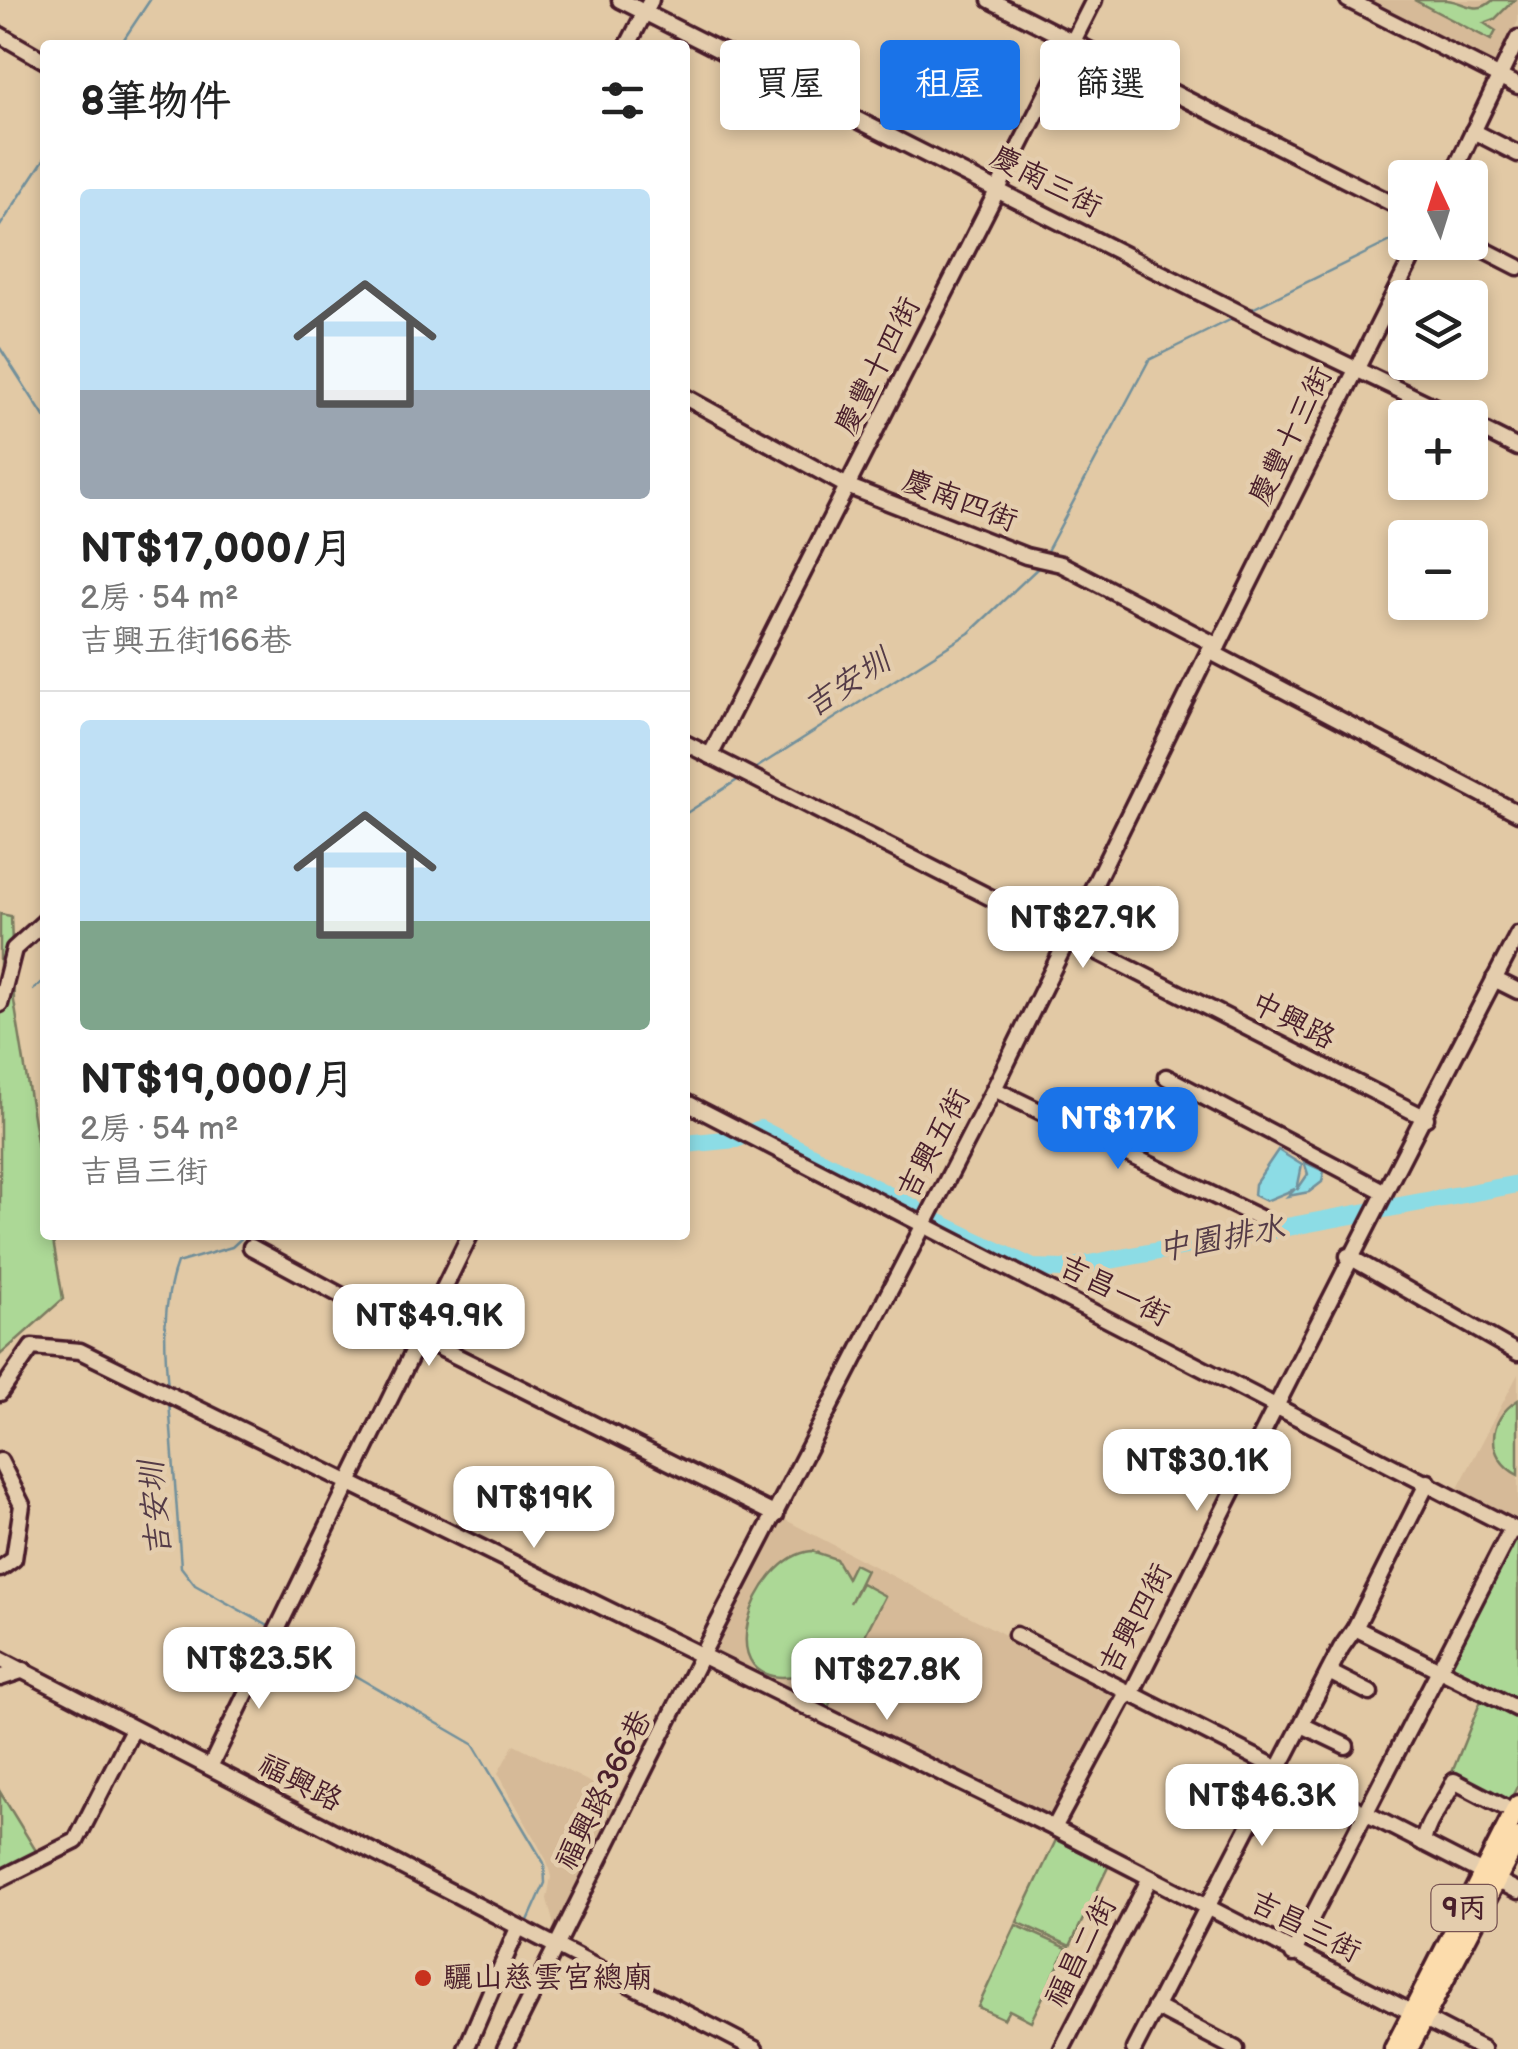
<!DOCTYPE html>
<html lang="zh-TW">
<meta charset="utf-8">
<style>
:root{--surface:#fff;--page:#f6f6f6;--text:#222;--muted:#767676;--line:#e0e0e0;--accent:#1a73e8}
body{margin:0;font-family:"Balsamiq Sans","LXGW WenKai TC",sans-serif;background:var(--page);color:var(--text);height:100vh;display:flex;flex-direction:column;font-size:38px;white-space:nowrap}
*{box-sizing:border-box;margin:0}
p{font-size:32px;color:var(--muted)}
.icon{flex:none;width:55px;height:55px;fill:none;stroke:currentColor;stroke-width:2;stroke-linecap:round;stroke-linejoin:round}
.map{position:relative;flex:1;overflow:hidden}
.drawer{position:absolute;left:40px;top:40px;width:650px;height:1200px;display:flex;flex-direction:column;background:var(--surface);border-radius:10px;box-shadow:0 5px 15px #0003}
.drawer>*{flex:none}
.guide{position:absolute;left:720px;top:40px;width:648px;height:90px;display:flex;gap:20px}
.needle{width:65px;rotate:356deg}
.buttons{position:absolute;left:1388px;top:160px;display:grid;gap:20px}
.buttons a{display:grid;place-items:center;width:100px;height:100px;border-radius:10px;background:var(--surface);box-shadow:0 5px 15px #0003;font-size:50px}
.price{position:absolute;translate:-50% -85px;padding:0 22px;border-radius:20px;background:#fff;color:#222;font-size:32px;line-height:65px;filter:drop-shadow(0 2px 5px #0008)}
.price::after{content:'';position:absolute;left:50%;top:60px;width:30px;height:22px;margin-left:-15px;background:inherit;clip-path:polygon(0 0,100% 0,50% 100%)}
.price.active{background:var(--accent);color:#fff}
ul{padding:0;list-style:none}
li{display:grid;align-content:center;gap:20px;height:530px;padding:0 40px}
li+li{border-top:2px solid var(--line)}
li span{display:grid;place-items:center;height:310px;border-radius:10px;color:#555}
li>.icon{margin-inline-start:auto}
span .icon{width:180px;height:180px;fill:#fffc;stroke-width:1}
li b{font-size:42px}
h2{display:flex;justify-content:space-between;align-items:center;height:120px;padding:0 40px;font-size:42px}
.chip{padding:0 35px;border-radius:10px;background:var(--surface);box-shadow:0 5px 15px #0003;font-size:35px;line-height:90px}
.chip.active{background:var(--accent);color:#fff}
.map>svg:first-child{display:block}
.built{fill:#d6ba98}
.green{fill:#acd896;stroke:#7b7c60;stroke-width:2.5}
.water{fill:#8cdce5;stroke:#72909b;stroke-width:2.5}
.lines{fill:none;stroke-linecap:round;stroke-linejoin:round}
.stream{stroke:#72909b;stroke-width:2.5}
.river{stroke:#8cdce5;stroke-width:18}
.minor-casing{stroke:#4a1f2b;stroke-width:21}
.major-casing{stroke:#4a1f2b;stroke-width:25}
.minor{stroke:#e4cdad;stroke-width:14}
.major{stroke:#fcdcac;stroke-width:18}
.poi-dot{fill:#c8321e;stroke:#e4cdad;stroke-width:4}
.labels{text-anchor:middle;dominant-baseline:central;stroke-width:9;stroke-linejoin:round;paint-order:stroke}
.shield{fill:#e4cdad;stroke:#785352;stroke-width:2.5}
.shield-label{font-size:28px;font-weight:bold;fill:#4a1f2b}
.street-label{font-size:30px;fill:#4a1f2b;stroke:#e4cdad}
.poi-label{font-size:30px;fill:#4a1f2b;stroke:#e4cdad;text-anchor:start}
.water-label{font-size:32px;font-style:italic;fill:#543b47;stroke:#e4cdad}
</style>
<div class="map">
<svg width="1518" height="2049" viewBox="0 0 1518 2049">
<rect width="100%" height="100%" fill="#e2c9a5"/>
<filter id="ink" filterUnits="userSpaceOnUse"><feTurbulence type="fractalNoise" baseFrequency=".01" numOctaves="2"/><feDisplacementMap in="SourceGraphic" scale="20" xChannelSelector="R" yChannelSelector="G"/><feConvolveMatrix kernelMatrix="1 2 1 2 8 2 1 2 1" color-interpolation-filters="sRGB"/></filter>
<g filter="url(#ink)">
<g class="built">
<polygon points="1363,0 1518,0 1518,21 1495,68"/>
<polygon points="1518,1374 1518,1524 1456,1492"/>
<polygon points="780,1517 1116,1693 1048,1827 710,1660"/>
<polygon points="514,1744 625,1800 558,1940 547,1899 551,1877 547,1861 498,1773"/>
</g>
<g class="green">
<path d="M1414,0C1425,0 1436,0 1447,0C1466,2 1476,16 1493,0H1514L1495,19L1484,23L1496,31L1491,40Z"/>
<polygon points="0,914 11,916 14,1001 45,1190 45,1235 52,1235 63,1299 0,1355"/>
<path d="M1518,1400V1475C1485,1458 1487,1419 1518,1400Z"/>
<polygon points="1515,1536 1518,1538 1518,1699 1450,1667"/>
<path d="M812,1551L836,1559L847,1578L854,1564L866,1570L850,1603L861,1583L885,1596L827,1709L802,1696L799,1702L788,1697L800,1675C705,1695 752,1556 812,1551Z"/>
<polygon points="1482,1698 1518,1716 1518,1785 1507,1806 1451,1775"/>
<polygon points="0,1792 38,1854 0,1876"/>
<polygon points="1056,1840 1109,1865 1070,1946 1017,1922"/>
<polygon points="1016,1925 1067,1948 1031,2021 1009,2010 1004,2019 978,2007"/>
</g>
<polygon class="water" points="1278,1150 1302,1165 1297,1190 1308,1174 1304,1162 1324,1171 1322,1182 1309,1192 1288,1196 1295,1189 1266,1201 1254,1195 1255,1184"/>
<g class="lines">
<g class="stream">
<polyline points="120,45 150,0"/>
<polyline points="0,226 45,158"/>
<polyline points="1248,311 1405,234"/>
<polyline points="0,348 45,418"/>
<polyline points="45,534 45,552"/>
<polyline points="1047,551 1149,360 1236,317"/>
<polyline points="1410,749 1518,804"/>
<polyline points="753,770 969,633 1039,567 1049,568"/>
<polyline points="685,814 742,777"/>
<polyline points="33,990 45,979"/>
<path d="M168,1388C164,1344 162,1305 177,1263L232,1247L245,1235"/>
<polyline points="169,1401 181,1567 195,1585 272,1628"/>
<polyline points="283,1634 473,1744 544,1863 545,1883 527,1923"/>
<polyline points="474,2049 483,2027"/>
</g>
<g class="river">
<polyline points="685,1144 736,1139 760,1129 915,1209"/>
<polyline points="933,1220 1033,1268 1062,1269 1518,1184"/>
</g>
<g class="minor-casing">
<g id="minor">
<polyline points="620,0 1262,324 1458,418"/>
<polyline points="990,0 1405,210"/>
<polyline points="1348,0 1518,86"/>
<polyline points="0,35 45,61"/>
<polyline points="628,45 651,0"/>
<polyline points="1473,131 1518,154"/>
<polyline points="1451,178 1518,38"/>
<polyline points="1469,242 1518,267"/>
<polyline points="685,397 847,486 1026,556 1061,564 1218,646"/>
<polyline points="1470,424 1518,448"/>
<polyline points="1209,651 1518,813"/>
<polyline points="685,743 1426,1118"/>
<polyline points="710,756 1094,0"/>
<polyline points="1494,979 1518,991"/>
<polyline points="0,1004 14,949 45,921"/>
<polyline points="1166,1077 1383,1191"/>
<polyline points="994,1089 1260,1218"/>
<polyline points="685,1102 1518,1531"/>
<polyline points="251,1247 420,1338 776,1515"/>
<polyline points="1348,1256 1518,1353"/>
<polyline points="0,1393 32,1347 80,1351 1054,1828 1483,2049"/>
<polyline points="0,1461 22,1505 14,1559 0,1569"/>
<polyline points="1428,1482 1355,1628 1518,1709"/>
<polyline points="1016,1635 1518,1891"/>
<polyline points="0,1659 755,2049"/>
<polyline points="1329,1672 1370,1693"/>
<polyline points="0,1678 24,1670"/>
<polyline points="1302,1725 1346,1746"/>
<polyline points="210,1767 470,1235"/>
<path d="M1054,1828L1124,1698L1131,1694C1259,1440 1386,1186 1518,934"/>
<path d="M1423,1843C1427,1818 1445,1804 1454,1781L1504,1807"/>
<polyline points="0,1879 76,1841 133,1729"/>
<polyline points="1293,1954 1512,1528"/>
<polyline points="1155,2007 1236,2049"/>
<polyline points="466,2049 518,1928"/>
<polyline points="505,2049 700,1658 994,1089 1209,651 1218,646 1420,242"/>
<polyline points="1062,2049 1149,1880"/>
<polyline points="1134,2049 1341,1648 1355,1628"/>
</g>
</g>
<g class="major-casing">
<g id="major">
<polyline points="1394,2049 1518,1805"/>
<polyline points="1408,2049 1518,1838"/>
</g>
</g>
<use href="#minor" class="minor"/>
<use href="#major" class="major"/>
</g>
</g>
<circle class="poi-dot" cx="423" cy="1978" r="10"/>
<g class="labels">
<rect class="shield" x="1431.5" y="1885" width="65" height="46" rx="8"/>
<g class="shield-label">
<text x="1464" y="1908">9丙</text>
</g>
<g class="street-label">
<text transform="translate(1046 182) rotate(27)">慶南三街</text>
<text transform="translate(878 366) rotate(-63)">慶豐十四街</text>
<text transform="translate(1291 436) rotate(-64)">慶豐十三街</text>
<text transform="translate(960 501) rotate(21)">慶南四街</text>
<text transform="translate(1293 1021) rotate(27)">中興路</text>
<text transform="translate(934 1144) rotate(-62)">吉興五街</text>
<text transform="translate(1114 1291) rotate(27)">吉昌一街</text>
<text transform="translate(1136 1619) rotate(-62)">吉興四街</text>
<text transform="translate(300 1783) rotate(27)">福興路</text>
<text transform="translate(604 1790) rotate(-63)">福興路366巷</text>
<text transform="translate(1305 1927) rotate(27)">吉昌三街</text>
<text transform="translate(1081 1952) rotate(-63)">福昌二街</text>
</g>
<g class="poi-label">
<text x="443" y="1978">驪山慈雲宮總廟</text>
</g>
<g class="water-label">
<text transform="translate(847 684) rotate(-33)">吉安圳</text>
<text transform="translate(1221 1239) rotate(-10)">中園排水</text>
<text transform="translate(156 1509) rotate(-95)">吉安圳</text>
</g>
</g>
</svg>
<div class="buttons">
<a><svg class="needle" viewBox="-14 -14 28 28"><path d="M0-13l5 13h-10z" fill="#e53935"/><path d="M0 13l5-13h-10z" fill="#767676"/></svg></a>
<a><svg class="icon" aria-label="layers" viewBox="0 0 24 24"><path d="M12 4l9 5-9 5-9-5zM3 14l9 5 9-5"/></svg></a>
<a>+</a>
<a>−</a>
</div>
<b class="price" style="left:1083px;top:971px">NT$27.9K</b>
<b class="price active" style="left:1118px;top:1172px">NT$17K</b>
<b class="price" style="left:429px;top:1369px">NT$49.9K</b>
<b class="price" style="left:1197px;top:1514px">NT$30.1K</b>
<b class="price" style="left:534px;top:1551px">NT$19K</b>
<b class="price" style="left:259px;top:1712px">NT$23.5K</b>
<b class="price" style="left:887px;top:1723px">NT$27.8K</b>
<b class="price" style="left:1262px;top:1849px">NT$46.3K</b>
<div class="guide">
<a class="chip">買屋</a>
<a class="chip active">租屋</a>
<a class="chip">篩選</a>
</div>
<section class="drawer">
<h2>8筆物件<svg class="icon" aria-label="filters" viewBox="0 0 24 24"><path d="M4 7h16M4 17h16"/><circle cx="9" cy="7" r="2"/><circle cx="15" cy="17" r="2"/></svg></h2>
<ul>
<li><span style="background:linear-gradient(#bfe0f5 65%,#9aa5b1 0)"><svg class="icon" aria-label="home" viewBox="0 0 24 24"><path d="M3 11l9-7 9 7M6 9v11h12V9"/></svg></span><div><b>NT$17,000/月</b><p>2房 · 54 m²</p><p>吉興五街166巷</p></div></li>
<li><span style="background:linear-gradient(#bfe0f5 65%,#7fa58c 0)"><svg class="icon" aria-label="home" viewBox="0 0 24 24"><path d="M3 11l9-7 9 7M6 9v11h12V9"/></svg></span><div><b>NT$19,000/月</b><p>2房 · 54 m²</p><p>吉昌三街</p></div></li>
</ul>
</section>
</div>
